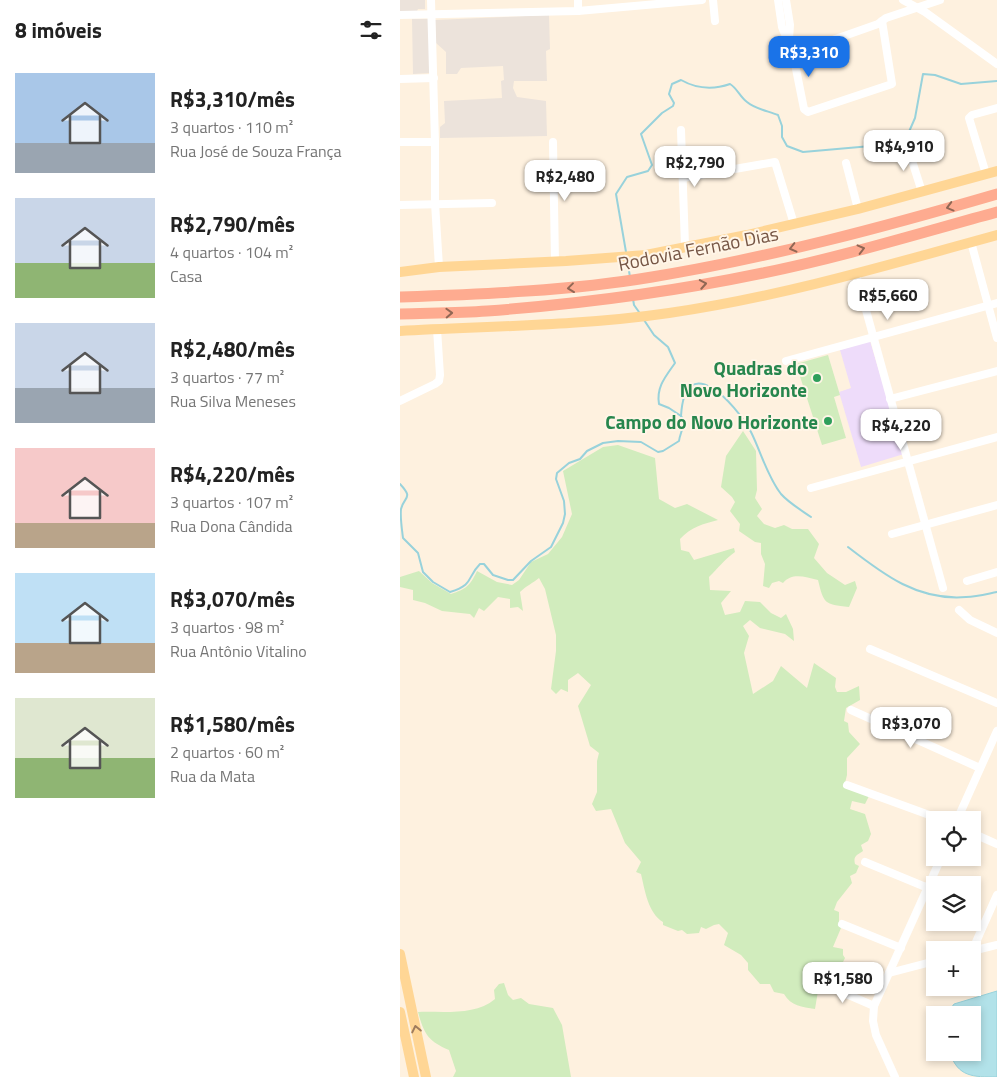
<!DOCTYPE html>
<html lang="pt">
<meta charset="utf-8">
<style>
:root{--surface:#fff;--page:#f2f2f2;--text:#222;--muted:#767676;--accent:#1a73e8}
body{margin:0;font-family:"Titillium Web",sans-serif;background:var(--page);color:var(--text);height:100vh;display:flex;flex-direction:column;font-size:19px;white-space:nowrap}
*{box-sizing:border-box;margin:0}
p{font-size:16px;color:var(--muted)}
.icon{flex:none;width:28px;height:28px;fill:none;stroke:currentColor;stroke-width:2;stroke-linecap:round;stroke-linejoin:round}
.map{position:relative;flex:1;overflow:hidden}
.details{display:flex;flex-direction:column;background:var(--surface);width:400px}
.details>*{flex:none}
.controls{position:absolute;left:526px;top:811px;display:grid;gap:10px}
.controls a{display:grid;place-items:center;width:55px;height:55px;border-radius:0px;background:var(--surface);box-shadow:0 2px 8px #0003;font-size:25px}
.price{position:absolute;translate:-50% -42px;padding:0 11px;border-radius:10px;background:#fff;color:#222;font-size:16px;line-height:32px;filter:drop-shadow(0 1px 2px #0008)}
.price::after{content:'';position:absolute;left:50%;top:30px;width:15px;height:11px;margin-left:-8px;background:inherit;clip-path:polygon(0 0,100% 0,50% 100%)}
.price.active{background:var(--accent);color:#fff}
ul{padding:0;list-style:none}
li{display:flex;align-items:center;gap:15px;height:125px;padding:0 15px}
li span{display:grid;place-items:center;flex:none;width:140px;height:100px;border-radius:0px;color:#555}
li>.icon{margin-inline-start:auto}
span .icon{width:60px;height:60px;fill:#fffc;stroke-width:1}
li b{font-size:21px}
h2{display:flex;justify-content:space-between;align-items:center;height:60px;padding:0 15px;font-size:21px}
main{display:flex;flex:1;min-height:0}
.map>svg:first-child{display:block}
.industrial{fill:#ece3db}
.education{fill:#eedcfa}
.green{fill:#d1ecbd}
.water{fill:#b2e2e9;stroke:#98d2db}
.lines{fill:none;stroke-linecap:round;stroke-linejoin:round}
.stream{stroke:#98d2db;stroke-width:2}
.minor{stroke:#fff;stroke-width:8}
.major{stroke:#ffd695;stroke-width:10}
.highway{stroke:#feab90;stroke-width:11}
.oneway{stroke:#916754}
.oneway2{stroke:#9f7c5d}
.leisure-dot{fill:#2e9e5b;stroke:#fff5e7;stroke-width:2}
.labels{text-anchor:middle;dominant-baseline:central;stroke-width:4;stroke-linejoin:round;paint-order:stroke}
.street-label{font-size:19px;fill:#765645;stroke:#fff5e7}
.leisure-label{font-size:19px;font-weight:bold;fill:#27864d;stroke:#fff5e7;text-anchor:end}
</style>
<main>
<section class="details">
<h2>8 imóveis<svg class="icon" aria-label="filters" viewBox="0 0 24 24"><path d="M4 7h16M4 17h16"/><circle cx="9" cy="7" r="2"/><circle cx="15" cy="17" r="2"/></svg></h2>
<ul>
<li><span style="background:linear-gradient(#a9c7e8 70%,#9aa5b1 0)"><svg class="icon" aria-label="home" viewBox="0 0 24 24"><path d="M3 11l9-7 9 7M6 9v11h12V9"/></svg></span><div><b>R$3,310/mês</b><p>3 quartos · 110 m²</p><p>Rua José de Souza França</p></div></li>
<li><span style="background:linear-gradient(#c9d6e8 65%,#8fb573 0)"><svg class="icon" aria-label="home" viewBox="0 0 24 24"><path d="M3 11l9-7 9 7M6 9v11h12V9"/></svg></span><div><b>R$2,790/mês</b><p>4 quartos · 104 m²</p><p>Casa</p></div></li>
<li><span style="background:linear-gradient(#c9d6e8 65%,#9aa5b1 0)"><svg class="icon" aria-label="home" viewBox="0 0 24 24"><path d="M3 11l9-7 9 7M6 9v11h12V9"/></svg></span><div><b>R$2,480/mês</b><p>3 quartos · 77 m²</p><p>Rua Silva Meneses</p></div></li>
<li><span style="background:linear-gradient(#f6c9c9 75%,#b9a48a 0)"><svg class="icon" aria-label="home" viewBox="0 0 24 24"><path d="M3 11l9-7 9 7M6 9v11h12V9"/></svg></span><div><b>R$4,220/mês</b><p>3 quartos · 107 m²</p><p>Rua Dona Cândida</p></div></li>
<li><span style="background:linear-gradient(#bfe0f5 70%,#b9a48a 0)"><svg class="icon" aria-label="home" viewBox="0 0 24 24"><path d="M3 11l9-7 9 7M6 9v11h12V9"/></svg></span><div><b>R$3,070/mês</b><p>3 quartos · 98 m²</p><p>Rua Antônio Vitalino</p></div></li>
<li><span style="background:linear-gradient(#dfe7d0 60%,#8fb573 0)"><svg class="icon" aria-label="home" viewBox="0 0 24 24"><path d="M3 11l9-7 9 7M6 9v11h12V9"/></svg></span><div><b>R$1,580/mês</b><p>2 quartos · 60 m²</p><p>Rua da Mata</p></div></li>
</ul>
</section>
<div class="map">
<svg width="597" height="1077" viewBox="0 0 597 1077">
<rect width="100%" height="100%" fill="#fef1df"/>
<g class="industrial">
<polygon points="0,0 25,0 25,9 18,9 17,11 0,12"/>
<polygon points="149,15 150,49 146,51 147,81 114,81 113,88 117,97 146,101 147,136 40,138 40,127 45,123 44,101 102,98 101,81 104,80 103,66 61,68 57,74 46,74 46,52 36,43 35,20"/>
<polygon points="12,19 28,19 29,20 30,73 13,74"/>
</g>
<polygon class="education" points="470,341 504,454 461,467 439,392 451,388 440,350"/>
<g class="green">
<polygon points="428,355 440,395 434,397 446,438 422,445 396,364"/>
<path d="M343,431L356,451L357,490L355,498L362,509L357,516L364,524L375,528L384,525L392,529H408L419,544L414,558L427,573L445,585L455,581L457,588L449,607C424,604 424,604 418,580C405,577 392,572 383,583L379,581L372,583L369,588L363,586L365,564L361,554V543L355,542L339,531L340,524L330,511L335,502L332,497L321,487L326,456Z"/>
<path d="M218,445L255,458L259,499L275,508L287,504L318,520C303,524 291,527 280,539L281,550L289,552L294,560L334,548L335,552C324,560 318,568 309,577L310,590L331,591L321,603L325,615L340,612L345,601L360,602L371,613L381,618L386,614L393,629L394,641L385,634L360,628L350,620L343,626L349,636L344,653L353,694L373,681L381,666L407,688L414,663L436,678L435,687L437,692H446L459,686L460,700L446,708L444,721L448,723L449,732L460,744L447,758V775L444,787L469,796L465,804L452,801L450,809L465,814L471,834L468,841L461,845L463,851C457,855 453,856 455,864L459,866L456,873L450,876L452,883L437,902L434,910L439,912V924L441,928L433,947L443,949V955L445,958L443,962L449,969L443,975L433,973L431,980L421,979L419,985L415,1009C402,1007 391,1006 384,994L374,992L370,984H360L348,970V963L341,955L324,945L328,933L319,924L314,925L306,929L301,927L299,933L287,934L282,930L278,931L263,925V922C248,913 245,891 241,874L236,872L241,862L225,843L211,809L196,811L192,804L197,792V761L199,753L190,746L178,706L191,685L178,673L168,680V692L161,689L156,694L151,689L156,651V635L145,589L139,578C133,583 126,586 120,592L123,611L118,607L110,608V599L98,597L84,611L79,608L74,618L70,614L42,611L25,603L13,600V590L0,587V577L19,571L32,583L51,594C66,589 70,586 77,571L97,582L112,585L119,580L131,562L148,554L162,537L172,514L163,471L203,447Z"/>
<path d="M104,983L108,995L113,1000L121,998L129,1004L153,1008L162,1025L171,1077H53L56,1071L49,1050C28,1041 24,1034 18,1012C44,1011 75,1016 95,999L94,990L99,984Z"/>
</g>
<path class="water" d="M597,991V1077C573,1077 558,1077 550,1053L572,1052V1015H546L554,1004Z"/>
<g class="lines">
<g class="stream">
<path d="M226,252L216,194L227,177L248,171L252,165L241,134L262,113L273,106L274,103L269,94L272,84L281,80C297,89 313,90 330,84C337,88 340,97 347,102C355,109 368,111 378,115L382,126V137L387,146L403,152L471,146L491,142L508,134L515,118L523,74L535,75L561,84L597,81"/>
<polyline points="227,259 230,277"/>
<polyline points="233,299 234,305 239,312"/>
<path d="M244,320L254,335L268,347L275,363C266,376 256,387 259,404L269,408L281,416"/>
<path d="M0,484C14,499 4,496 1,509C0,517 2,530 3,538L18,553L23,572L33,582L50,592C75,584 66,578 80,564H84L93,575L108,580H113L131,561L151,547L163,523L165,514L164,501L156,479L157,473L169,463L180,459L187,451L203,443L218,441L241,442L258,452L263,451L279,441C280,432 287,423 281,416C285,348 335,403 351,432C361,452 367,476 381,494C389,503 401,510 411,517"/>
<path d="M448,547C484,575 518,601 566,597C577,597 587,594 597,592"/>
</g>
<g class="minor">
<polyline points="31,0 35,142 35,203 39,267"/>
<polyline points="178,0 178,11"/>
<polyline points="313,0 315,21"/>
<polyline points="378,0 382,27 393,54 404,109 408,112 492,84 482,21"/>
<polyline points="386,0 390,25 389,39"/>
<polyline points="503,0 525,12 597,64"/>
<polyline points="0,15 178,11 302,0"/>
<polyline points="393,54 478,24 486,18 540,0"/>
<polyline points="0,79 34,78"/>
<polyline points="281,130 285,246"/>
<polyline points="0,142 35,142"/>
<polyline points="153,142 155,262"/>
<polyline points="507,145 522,192"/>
<polyline points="446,163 458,209"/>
<polyline points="586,174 569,118 572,115 597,108"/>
<polyline points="283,178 375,162 394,224"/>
<polyline points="0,205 92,203"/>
<polyline points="571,242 597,338"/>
<polyline points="456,274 543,588"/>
<polyline points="386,361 597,303"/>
<polyline points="490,399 597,371"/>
<polyline points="0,401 35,384 39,381 40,375 37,329"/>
<polyline points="411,488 597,437"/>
<polyline points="492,534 597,505"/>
<polyline points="567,581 597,572"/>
<polyline points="559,610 570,620 597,633"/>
<polyline points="470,649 597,703"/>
<polyline points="451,710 580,768"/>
<polyline points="447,785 543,820"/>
<polyline points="557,820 597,731"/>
<polyline points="572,833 597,844"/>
<polyline points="465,862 528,888"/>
<polyline points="442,924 501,948"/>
<polyline points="572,951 597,895"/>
<polyline points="572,951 597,945"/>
<polyline points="489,973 535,961"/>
<polyline points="421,983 474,1006"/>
<polyline points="555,988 556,988"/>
<polyline points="495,1077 476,1035 473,1021 474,1006 541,858"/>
</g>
<g class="major">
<polyline points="0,272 39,267 166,261 246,255 347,235 458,209 597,171"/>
<path d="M0,331C89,326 180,326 269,313C380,297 488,265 597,235"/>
<polyline points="0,954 26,1077"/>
<polyline points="0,1012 14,1077"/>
</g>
<g class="highway">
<path d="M0,297C84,294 169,291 252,277C368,258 484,227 597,194"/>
<path d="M0,314C29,313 58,313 87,311C180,304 272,292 363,273C442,257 520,233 597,212"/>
</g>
</g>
<defs><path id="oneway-chevron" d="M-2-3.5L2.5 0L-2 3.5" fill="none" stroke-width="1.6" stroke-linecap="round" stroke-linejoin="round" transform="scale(1.25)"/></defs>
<g class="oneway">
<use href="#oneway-chevron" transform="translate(550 207) rotate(165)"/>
<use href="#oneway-chevron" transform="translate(393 248) rotate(166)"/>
<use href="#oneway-chevron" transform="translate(461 249) rotate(-14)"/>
<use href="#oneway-chevron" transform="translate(303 284) rotate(-10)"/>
<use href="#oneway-chevron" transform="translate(171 288) rotate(173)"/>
<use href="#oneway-chevron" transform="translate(49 313) rotate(-2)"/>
</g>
<use class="oneway2" href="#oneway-chevron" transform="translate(16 1029) rotate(-102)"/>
<g class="leisure-dot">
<circle cx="417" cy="378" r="5"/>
<circle cx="428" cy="421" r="5"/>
</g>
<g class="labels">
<g class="street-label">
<text transform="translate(298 248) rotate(-11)">Rodovia Fernão Dias</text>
</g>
<g class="leisure-label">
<text x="407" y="367">Quadras do<tspan x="407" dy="22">Novo Horizonte</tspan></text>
<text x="418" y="421">Campo do Novo Horizonte</text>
</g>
</g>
</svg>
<div class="controls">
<a><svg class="icon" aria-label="locate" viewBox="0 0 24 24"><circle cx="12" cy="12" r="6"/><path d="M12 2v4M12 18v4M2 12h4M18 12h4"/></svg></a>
<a><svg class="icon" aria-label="layers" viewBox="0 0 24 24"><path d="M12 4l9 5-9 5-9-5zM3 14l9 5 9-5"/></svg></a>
<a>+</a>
<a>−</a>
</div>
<b class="price active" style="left:409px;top:78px">R$3,310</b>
<b class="price" style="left:504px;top:172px">R$4,910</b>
<b class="price" style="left:295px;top:188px">R$2,790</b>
<b class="price" style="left:165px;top:202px">R$2,480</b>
<b class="price" style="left:488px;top:321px">R$5,660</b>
<b class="price" style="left:501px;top:451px">R$4,220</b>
<b class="price" style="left:511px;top:749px">R$3,070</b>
<b class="price" style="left:443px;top:1004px">R$1,580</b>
</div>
</main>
